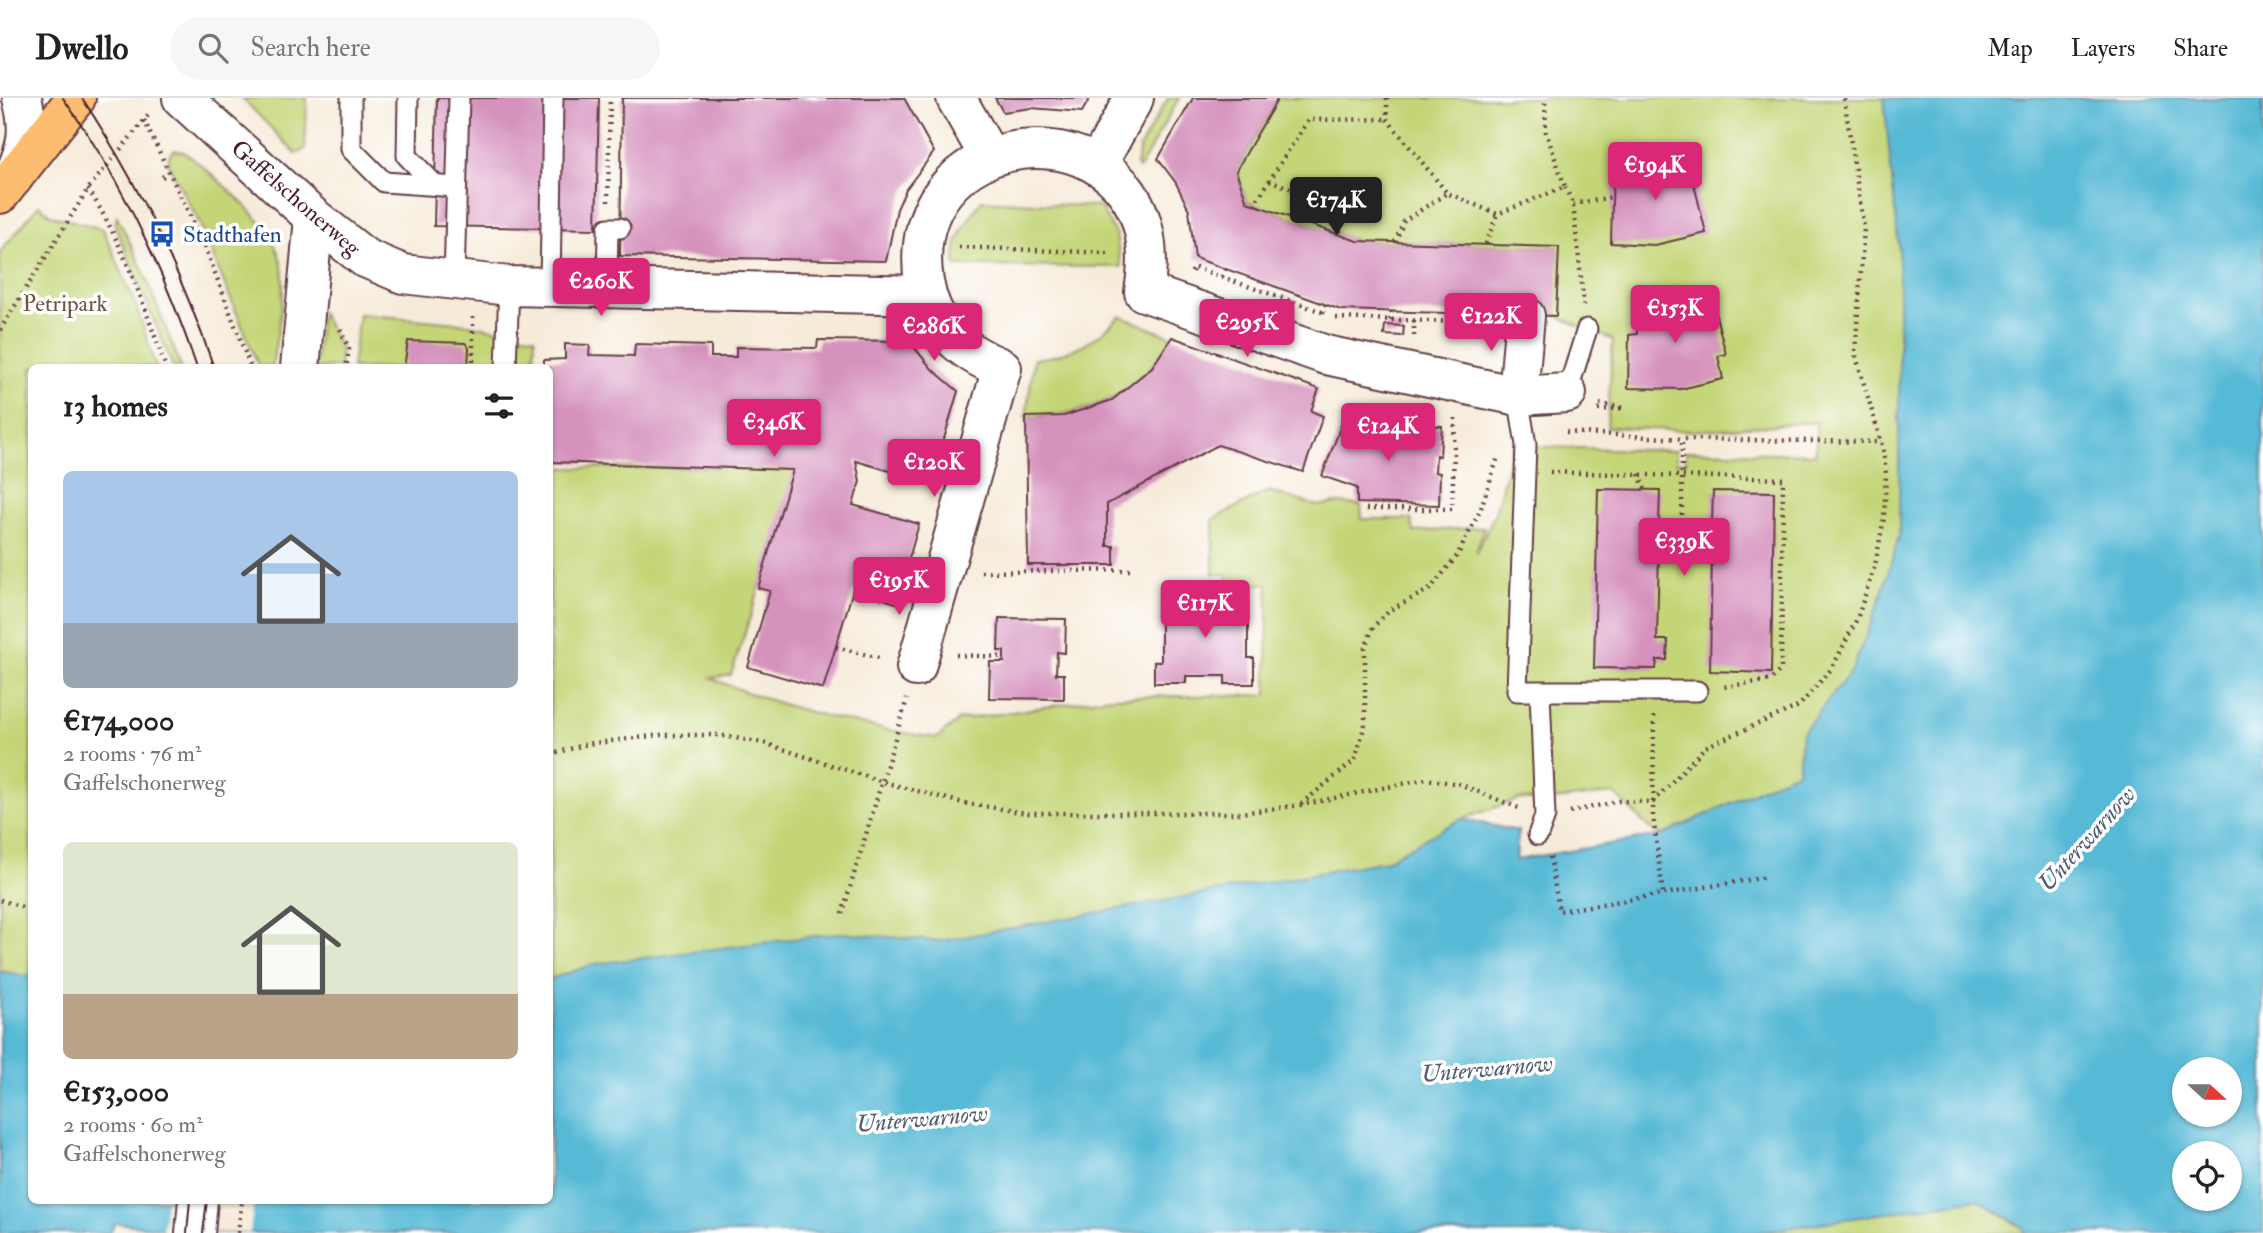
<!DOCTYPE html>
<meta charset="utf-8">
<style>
:root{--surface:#fff;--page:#f6f6f6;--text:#222;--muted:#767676;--line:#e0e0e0;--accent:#db2777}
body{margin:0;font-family:"IM FELL Double Pica",serif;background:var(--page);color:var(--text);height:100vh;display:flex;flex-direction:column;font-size:26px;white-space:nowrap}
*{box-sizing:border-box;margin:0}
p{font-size:23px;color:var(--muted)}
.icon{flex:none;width:38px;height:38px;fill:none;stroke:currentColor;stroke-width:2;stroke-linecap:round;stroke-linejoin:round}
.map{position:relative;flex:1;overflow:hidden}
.sheet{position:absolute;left:28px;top:266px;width:525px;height:840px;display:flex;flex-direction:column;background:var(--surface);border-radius:10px;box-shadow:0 2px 5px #0004}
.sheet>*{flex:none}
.needle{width:46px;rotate:111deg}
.tools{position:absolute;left:2172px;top:959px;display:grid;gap:14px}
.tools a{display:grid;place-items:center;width:70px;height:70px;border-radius:50%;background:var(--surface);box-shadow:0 2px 5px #0004;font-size:35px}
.price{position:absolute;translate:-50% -60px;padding:0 16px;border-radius:7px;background:var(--accent);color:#fff;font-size:23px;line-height:46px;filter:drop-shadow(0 2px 4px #0008)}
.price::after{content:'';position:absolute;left:50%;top:42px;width:21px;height:16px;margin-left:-10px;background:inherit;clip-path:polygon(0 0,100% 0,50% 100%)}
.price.current{background:#222;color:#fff}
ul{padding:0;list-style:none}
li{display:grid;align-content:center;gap:14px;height:371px;padding:0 35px}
li span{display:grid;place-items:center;height:217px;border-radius:10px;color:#555}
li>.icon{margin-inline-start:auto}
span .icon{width:126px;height:126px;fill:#fffc;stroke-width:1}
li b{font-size:30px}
h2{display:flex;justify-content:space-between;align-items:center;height:84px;padding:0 35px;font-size:30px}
header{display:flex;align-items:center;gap:42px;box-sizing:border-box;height:98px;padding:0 35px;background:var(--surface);border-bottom:2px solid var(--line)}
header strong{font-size:33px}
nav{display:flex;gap:38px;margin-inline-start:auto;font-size:24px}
.search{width:490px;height:63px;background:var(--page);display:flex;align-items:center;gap:18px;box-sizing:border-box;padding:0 24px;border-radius:38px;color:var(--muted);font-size:26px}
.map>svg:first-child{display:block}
.green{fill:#c4d577;stroke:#877a51;stroke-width:2}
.water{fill:#57b9d6;stroke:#506c80;stroke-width:2;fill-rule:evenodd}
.pier{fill:#f6ebd9}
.building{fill:#d592bd}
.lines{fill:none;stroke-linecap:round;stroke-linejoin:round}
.lane-casing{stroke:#643e45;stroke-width:23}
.street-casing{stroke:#643e45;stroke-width:42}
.primary-casing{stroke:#643e45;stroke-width:42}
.path{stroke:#643e45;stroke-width:4.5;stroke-dasharray:2 5;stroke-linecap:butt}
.lane{stroke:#fff;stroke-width:19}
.street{stroke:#fff;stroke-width:38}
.primary{stroke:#fcbd6f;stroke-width:38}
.tram{stroke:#4a1f2b;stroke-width:2}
.labels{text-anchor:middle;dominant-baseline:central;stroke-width:7;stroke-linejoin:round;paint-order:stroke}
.street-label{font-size:23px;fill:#4a1f2b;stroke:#fff}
.transit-label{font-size:23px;fill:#164399;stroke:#fff;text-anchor:start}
.park-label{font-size:23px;fill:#6f5642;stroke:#fff}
.water-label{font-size:24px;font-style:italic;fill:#4f5d6f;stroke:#fff}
</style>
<header>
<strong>Dwello</strong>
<div class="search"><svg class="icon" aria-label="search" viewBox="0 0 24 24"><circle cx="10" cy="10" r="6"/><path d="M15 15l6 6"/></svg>Search here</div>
<nav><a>Map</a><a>Layers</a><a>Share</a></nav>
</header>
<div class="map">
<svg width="2263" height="1135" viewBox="0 0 2263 1135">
<rect width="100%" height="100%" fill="#fff"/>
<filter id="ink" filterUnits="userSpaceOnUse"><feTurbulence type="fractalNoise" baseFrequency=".0143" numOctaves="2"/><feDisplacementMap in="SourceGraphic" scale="14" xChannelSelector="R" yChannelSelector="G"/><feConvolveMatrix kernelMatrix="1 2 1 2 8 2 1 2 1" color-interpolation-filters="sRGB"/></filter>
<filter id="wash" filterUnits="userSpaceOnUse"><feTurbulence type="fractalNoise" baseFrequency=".00686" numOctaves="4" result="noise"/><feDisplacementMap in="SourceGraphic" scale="28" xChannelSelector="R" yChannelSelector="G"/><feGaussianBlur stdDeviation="1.57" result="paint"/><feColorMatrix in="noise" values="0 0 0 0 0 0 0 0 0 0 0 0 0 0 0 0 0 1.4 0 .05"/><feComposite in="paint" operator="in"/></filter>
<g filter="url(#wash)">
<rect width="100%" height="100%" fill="#f6ebd9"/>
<g class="green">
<polygon points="242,0 307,0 305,51 296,56"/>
<polygon points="1168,0 1179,0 1139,71 1136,68 1140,49"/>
<path d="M1278,0H1891L1918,398L1875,673L1663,737L1650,731L1614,695L1544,703L1520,701L1462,721L1518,733L1516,762L550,939V370L799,369L731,577L711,580C777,609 865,630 937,640L959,622L1111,599L1267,597L1268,486H1227L1228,476H1213V421L1268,393L1317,408L1337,405L1361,407L1362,421H1411L1414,434L1484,429L1476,455L1495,415L1513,348L1676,353V364H1686V353L1816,356V324L1693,333L1607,329L1613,242L1556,218L1558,149L1357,143L1247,104L1236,73Z"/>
<path d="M174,52L184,54L195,62C226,90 283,132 283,179C284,208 276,240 272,269H259L199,124L169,68V57Z"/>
<path d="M982,102L1100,109L1116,137L1121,169L956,168C951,143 968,121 982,102Z"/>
<polygon points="39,107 50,117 103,131 137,210 156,269 32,270 31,879 0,873 0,154"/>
<polygon points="117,118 142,170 181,269 173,269 115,127"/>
<polygon points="321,215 341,250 339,269 315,270"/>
<polygon points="359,216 468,226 535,239 534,269 352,270"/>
<path d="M1120,218L1172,239C1137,299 1093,317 1026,319L1034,261C1069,258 1097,243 1120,218Z"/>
<polygon points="1976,1101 2024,1131 2025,1135 1756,1135"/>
</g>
<path class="water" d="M1884,0H2263V1135H2025L2024,1130L1976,1101L1756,1135H196L116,1125L109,1135H0V873L31,879L32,1102H550V881L595,866L840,835L940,843L1385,763L1461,721L1518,733L1516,762L1663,737L1798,673L1802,635L1852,572L1880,502L1899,438V153ZM2184,971H2230V1017H2184ZM2184,1055H2230V1101H2184Z"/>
<polygon class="pier" points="166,1103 254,1103 250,1135 162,1134"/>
<g id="blocks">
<g class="building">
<polygon points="437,0 599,0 596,131 434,128"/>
<polygon points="622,0 904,0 934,54 906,91 897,111 886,163 620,158"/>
<polygon points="995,0 1090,0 1082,14 1031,10 1003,14"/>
<polygon points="1193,0 1278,0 1236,73 1247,104 1357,143 1559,149 1556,218 1341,212 1195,160 1189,112 1176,85 1158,61"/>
<polygon points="1686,53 1706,135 1655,147 1611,145 1613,69"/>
<polygon points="1686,197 1688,204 1711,199 1726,256 1718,258 1723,281 1681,291 1628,290 1629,237 1637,236 1638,208"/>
<polygon points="1385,227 1404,228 1403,238 1384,237"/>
<polygon points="1172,239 1319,291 1311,313 1323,318 1303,374 1218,347 1107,406 1107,448 1114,448 1114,467 1028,467 1026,319 1064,318 1112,302 1152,269"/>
<polygon points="818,242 909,243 932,271 958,293 931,385 856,363 860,383 853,407 919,426 896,505 853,492 823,591 748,569 770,493 758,490 793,372 550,364 550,270 544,270 544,262 565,261 565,246 590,247 589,257 634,258 635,246 711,248 711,259 736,259 736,249 817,250"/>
<polygon points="408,243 465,245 469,250 468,270 404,270"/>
<polygon points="1342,325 1442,328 1440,358 1436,357 1435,374 1440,375 1439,407 1357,405 1357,390 1322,378"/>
<polygon points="1598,391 1660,392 1659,424 1712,425 1713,393 1774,394 1771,575 1710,573 1712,452 1659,451 1657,542 1668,542 1667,562 1657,562 1656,571 1594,570"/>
<polygon points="1161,500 1248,500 1248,560 1254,560 1254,586 1225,586 1225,578 1186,578 1186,585 1154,585 1154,564 1161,564"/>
<polygon points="999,520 1066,521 1065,555 1057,554 1056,576 1064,576 1064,601 989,600 990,564 1004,564 1004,553 998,553"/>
</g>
</g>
</g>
<g filter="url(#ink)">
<use href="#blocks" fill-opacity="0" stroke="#643e45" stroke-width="2"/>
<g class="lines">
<g class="lane-casing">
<g id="lane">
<polyline points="351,0 351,51 384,84 456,89"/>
<polyline points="408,0 407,58 435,87"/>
<polyline points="454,183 459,0"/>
<polyline points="550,189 553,0"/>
<polyline points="607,190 608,130 620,130"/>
<polyline points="506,270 509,188"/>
<polyline points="1567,295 1587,231"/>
<polyline points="1518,298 1526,347 1517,593 1697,593"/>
<polyline points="1538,737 1545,718 1540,594"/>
</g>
</g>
<g class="street-casing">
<g id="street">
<polyline points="182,0 314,120 365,160 403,176 509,188 926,197"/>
<polyline points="956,0 989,58"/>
<polyline points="1097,67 1134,0"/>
<path d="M13,80C27,48 31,34 22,0"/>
<polyline points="300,270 314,120"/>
<polyline points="1518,298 1525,218"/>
<path d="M916,569L1002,270C963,255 931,228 924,184C897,10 1178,0 1144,194L1326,257L1518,298L1567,295"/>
<polyline points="195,1135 198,1102"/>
</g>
</g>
<g class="primary-casing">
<polyline id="primary" points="0,96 76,0"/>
</g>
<g class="path">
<polyline points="1387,0 1387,21 1447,95 1497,116 1565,89 1546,34 1545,0"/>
<polyline points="144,22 206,151 251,270"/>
<polyline points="162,79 168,76"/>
<polyline points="1269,82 1318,101 1343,138"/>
<polyline points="1565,89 1573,106 1584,208"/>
<path d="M88,91C123,144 145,210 166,270"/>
<polyline points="608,104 610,0"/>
<polyline points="1573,106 1612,99"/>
<polyline points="1254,107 1308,22 1387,21"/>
<polyline points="1395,144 1404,123 1447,95"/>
<polyline points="1486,146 1497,116"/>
<polyline points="959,149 1108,155"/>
<polyline points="1192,174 1193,169 1325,215"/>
<polyline points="1222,179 1225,171"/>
<polyline points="1323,215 1326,206"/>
<polyline points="1336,220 1488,225"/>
<polyline points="1390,222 1391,214"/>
<polyline points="1414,222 1414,239"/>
<polyline points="340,231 349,251 346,270"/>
<polyline points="0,232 88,91 151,14"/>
<polyline points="473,270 473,219"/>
<polyline points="1598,312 1624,310 1600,306"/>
<polyline points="1566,334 1682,341 1881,344"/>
<polyline points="1550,374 1783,381 1781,571 1771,582 1722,589"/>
<polyline points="1639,376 1645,392"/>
<polyline points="1366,411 1452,411 1455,320"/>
<polyline points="1682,424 1682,341"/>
<polyline points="981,474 1133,472"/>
<polyline points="836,549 883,561"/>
<polyline points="956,557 1004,559"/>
<polyline points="1654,618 1653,718 1663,795"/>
<polyline points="550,657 587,646 661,637 718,637 764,645 883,684 963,705 1027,715 1241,715 1301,707 1426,681 1459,686 1521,711"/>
<polyline points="1301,706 1355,662 1365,626 1365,550 1373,529 1390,512 1430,491 1457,458 1480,413 1498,359"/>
<polyline points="1570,714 1619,703 1653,704 1705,649 1799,608 1832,570 1857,521 1875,467 1884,420 1886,376 1883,351 1855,255 1864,130 1844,0"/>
<polyline points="1550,759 1559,813 1767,779"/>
<polyline points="0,802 32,812"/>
<polyline points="842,816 907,601"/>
<polyline points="238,1135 242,1102"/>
</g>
<use href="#lane" class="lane"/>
<use href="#street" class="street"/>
<use href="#primary" class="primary"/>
<g class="tram">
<path d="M63,0C121,81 165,175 197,270"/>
<path d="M82,0C138,85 181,173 214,270"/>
<polyline points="187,1135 190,1102"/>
<polyline points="203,1135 207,1102"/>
</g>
</g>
</g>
<defs>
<g id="bus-bare" transform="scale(2.1)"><path d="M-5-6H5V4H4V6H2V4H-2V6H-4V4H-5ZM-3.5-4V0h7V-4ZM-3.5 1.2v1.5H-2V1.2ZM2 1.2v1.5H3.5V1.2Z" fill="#1a4fb4" stroke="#fff" stroke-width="2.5" paint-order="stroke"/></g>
</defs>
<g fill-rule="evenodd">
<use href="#bus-bare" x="162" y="136"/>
</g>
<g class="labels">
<g class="street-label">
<text transform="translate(296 100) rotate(41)">Gaffelschonerweg</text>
</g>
<g class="transit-label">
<text x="183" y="136">Stadthafen</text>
</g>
<g class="park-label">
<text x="65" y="205">Petripark</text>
</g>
<g class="water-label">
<text transform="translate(2087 741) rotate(-48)">Unterwarnow</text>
<text transform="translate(1487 971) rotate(-5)">Unterwarnow</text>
<text transform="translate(922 1021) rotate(-5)">Unterwarnow</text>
</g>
</g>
</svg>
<div class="tools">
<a><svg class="needle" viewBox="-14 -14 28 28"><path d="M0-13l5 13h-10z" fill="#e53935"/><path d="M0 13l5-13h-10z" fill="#767676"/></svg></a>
<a><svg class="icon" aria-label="locate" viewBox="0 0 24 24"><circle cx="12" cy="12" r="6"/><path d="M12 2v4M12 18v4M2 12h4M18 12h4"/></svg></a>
</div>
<b class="price" style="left:1655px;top:104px">€194K</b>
<b class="price current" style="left:1336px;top:139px">€174K</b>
<b class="price" style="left:601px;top:220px">€260K</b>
<b class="price" style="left:1675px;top:247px">€153K</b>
<b class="price" style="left:1491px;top:255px">€122K</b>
<b class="price" style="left:1247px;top:261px">€295K</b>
<b class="price" style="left:934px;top:265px">€286K</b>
<b class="price" style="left:774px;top:361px">€346K</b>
<b class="price" style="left:1388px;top:365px">€124K</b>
<b class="price" style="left:934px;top:401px">€120K</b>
<b class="price" style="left:1684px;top:480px">€339K</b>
<b class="price" style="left:899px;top:519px">€195K</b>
<b class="price" style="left:1205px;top:542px">€117K</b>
<section class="sheet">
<h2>13 homes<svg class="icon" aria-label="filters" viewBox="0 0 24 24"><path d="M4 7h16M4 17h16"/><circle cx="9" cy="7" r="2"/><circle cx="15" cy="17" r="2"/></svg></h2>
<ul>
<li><span style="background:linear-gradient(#a9c7e8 70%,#9aa5b1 0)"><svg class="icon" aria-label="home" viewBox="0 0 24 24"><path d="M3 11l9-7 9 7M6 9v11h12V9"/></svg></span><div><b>€174,000</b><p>2 rooms · 76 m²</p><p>Gaffelschonerweg</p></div></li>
<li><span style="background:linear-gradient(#dfe7d0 70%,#b9a48a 0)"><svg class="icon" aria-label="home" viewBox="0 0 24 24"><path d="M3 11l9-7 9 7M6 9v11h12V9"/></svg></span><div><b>€153,000</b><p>2 rooms · 60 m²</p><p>Gaffelschonerweg</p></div></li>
</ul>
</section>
</div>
